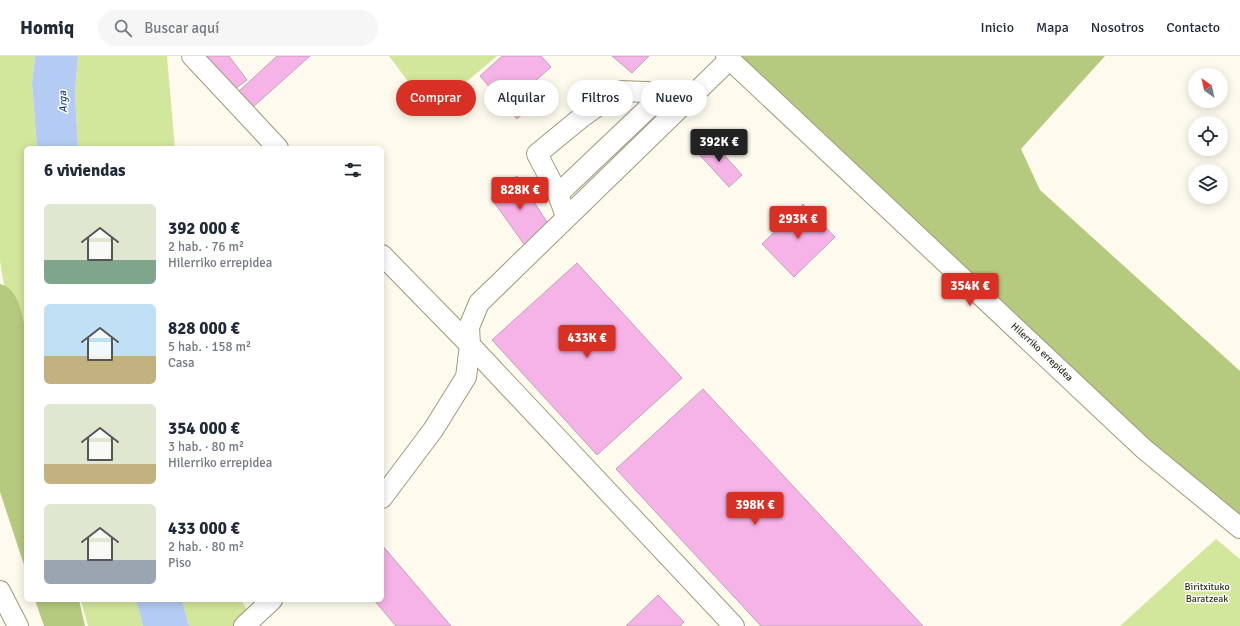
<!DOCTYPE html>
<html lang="es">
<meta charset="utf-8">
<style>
:root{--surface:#fff;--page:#f6f6f7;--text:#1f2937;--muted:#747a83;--line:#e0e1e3;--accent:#d93025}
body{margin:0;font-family:Signika,sans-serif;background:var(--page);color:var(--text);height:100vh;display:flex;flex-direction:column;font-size:15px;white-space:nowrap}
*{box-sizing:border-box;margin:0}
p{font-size:13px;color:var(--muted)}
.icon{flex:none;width:22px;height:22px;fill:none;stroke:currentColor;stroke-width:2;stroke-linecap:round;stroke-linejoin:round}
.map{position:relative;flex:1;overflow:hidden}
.sheet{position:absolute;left:24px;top:90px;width:360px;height:456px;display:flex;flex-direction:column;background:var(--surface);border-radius:6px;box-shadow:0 2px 10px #0003}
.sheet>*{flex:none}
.guide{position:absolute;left:396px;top:24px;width:380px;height:36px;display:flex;gap:8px}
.needle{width:26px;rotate:327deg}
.fabs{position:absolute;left:1188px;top:12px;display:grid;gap:8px}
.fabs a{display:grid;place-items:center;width:40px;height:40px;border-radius:50%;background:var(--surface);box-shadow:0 2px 10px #0003;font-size:20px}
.price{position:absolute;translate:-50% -34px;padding:0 9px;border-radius:4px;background:var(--accent);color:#fff;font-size:13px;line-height:26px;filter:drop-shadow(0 1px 2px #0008)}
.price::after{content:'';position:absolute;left:50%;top:24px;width:12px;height:9px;margin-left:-6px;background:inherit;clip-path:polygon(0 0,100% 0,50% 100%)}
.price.current{background:#222;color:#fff}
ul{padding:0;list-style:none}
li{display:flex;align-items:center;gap:12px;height:100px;padding:0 20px}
li span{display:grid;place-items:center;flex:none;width:112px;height:80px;border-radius:6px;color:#555}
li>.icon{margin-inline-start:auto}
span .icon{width:48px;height:48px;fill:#fffc;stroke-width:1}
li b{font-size:17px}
h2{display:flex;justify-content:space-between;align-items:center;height:48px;padding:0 20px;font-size:17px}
.chip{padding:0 14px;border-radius:18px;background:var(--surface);box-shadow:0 2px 10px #0003;font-size:14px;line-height:36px}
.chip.current{background:var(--accent);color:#fff}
header{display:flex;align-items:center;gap:24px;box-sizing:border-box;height:56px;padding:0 20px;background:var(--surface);border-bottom:1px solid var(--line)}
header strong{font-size:19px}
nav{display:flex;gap:22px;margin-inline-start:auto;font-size:14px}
.search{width:280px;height:36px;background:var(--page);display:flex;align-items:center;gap:10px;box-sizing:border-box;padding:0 14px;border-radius:22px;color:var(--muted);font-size:15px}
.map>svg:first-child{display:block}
.green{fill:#d3e79c}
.forest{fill:#b6ca7f}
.water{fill:#b4ccf3}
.building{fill:#f6b3e7;stroke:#bfa3b8}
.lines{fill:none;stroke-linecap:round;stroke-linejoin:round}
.minor-casing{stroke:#9f997a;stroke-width:22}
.minor{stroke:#fff;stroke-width:20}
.labels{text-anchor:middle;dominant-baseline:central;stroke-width:3;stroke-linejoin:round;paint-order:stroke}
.street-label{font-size:10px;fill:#333023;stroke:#fff}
.park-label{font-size:10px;fill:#2d3515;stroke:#fff}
.water-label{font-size:11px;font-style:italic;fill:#16418b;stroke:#fff}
</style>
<header>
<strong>Homiq</strong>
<div class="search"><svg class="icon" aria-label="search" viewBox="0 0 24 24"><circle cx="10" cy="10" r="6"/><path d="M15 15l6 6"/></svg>Buscar aquí</div>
<nav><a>Inicio</a><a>Mapa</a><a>Nosotros</a><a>Contacto</a></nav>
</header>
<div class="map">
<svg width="1240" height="570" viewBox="0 0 1240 570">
<rect width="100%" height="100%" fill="#fefbee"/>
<g class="green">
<polygon points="0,0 35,0 32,27 37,92 26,92 26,286 4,229 0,205"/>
<polygon points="78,0 167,0 175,92 78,92 75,36"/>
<polygon points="389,0 497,0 431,56"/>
<polygon points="1216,483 1240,503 1240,570 1120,570"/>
<polygon points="81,544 136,544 143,570 88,570"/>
<polygon points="182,544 241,544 257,570 189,570"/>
</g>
<g class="forest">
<polygon points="726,0 1105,0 1021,93 1040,134 1240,315 1240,472"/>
<path d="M0,228C19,232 22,260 26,276V515L0,436Z"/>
<polygon points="35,544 79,544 85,570 44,570"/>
</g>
<g class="water">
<polygon points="35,0 78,0 75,36 78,92 37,92 32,27"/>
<polygon points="136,544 182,544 189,570 143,570"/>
</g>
<g class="building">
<polygon points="204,0 229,0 247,24 231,36"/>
<polygon points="277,0 310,0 253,51 239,35"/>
<polygon points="502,0 541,0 551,11 533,27 544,39 517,63 480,20"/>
<polygon points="612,0 649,0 632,17"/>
<polygon points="710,83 742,119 729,131 696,95"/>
<polygon points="517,120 549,169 526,191 491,142"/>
<polygon points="803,148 835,181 794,221 762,188"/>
<polygon points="577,207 682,322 597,399 492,284"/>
<polygon points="703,333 923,570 761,570 616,413"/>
<polygon points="382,489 451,570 396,570 374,544 382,544"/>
<polygon points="658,539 684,566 680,570 626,570"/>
</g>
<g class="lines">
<g class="minor-casing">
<g id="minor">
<polyline points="192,0 278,92"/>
<polyline points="726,0 1144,393 1240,472"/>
<polyline points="558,138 659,42"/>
<polyline points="566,161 558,138 537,98 582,61 619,35 647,36 669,47 678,53"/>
<polyline points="382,199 470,289 734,570"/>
<polyline points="382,442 433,374 466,321 470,289 469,271 479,247 730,3"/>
<polyline points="0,535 18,570"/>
<polyline points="244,570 272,544"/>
</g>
</g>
<use href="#minor" class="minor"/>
</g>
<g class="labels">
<g class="street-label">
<text transform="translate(1042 296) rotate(43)">Hilerriko errepidea</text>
</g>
<g class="park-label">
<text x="1207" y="531">Biritxituko<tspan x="1207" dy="12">Baratzeak</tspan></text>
</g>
<g class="water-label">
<text transform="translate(63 46) rotate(-93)">Arga</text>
</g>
</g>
</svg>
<div class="fabs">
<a><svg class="needle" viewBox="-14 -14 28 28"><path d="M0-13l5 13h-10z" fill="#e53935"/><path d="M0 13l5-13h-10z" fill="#747a83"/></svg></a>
<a><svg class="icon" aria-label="locate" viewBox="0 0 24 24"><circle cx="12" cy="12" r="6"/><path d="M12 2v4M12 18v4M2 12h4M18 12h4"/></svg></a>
<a><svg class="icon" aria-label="layers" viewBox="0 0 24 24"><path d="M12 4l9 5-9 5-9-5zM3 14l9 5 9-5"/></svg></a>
</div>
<b class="price current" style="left:719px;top:107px">392K €</b>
<b class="price" style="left:520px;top:155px">828K €</b>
<b class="price" style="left:798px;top:184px">293K €</b>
<b class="price" style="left:970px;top:251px">354K €</b>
<b class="price" style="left:587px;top:303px">433K €</b>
<b class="price" style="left:755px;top:470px">398K €</b>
<div class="guide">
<a class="chip current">Comprar</a>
<a class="chip">Alquilar</a>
<a class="chip">Filtros</a>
<a class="chip">Nuevo</a>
</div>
<section class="sheet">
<h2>6 viviendas<svg class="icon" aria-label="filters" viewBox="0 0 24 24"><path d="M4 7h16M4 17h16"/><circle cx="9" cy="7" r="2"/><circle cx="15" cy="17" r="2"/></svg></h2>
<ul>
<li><span style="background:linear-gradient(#dfe7d0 70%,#7fa58c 0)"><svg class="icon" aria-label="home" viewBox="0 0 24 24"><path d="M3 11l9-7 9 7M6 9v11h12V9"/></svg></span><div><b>392 000 €</b><p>2 hab. · 76 m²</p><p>Hilerriko errepidea</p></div></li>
<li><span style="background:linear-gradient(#bfe0f5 65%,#c2b280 0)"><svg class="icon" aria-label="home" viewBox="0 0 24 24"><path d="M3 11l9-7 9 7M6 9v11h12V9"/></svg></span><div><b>828 000 €</b><p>5 hab. · 158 m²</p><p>Casa</p></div></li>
<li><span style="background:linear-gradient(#dfe7d0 75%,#c2b280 0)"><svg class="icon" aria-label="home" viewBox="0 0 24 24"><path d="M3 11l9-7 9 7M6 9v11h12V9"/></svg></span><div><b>354 000 €</b><p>3 hab. · 80 m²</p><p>Hilerriko errepidea</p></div></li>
<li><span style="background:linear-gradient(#dfe7d0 70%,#9aa5b1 0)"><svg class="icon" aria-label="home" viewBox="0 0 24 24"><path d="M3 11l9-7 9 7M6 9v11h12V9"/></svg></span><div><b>433 000 €</b><p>2 hab. · 80 m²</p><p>Piso</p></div></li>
</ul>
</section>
</div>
